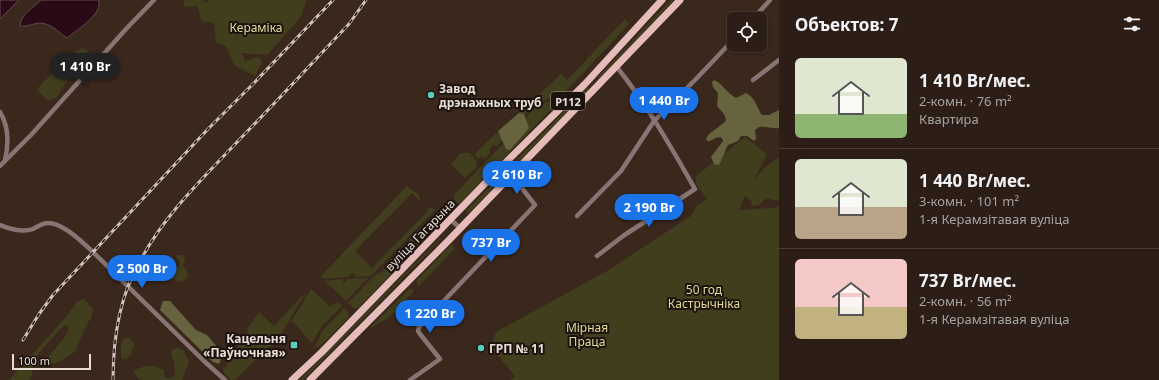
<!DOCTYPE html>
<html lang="ru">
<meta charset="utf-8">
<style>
:root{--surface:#2c1e16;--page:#34271f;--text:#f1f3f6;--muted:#a6a2a1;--line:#483c35;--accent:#1a73e8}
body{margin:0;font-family:"Noto Sans",sans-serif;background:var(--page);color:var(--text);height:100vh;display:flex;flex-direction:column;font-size:15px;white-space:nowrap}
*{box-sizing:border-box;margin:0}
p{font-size:13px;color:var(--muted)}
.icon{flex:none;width:22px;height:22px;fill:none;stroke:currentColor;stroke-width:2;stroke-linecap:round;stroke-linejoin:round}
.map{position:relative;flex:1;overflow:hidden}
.details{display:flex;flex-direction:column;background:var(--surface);width:380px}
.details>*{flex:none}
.controls{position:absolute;left:727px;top:12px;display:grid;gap:8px}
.controls a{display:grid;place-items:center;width:40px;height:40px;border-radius:6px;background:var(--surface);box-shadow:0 2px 6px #0003,0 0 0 1px var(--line);font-size:20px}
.scale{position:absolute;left:12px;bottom:10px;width:79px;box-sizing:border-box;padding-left:4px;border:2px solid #e9ddd6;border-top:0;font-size:11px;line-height:14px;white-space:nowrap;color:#e9ddd6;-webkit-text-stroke:3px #1c130e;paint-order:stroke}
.price{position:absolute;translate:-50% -34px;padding:0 9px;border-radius:14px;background:var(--accent);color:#fff;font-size:13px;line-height:26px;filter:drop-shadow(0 1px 2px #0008)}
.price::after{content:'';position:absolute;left:50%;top:24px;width:12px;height:9px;margin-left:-6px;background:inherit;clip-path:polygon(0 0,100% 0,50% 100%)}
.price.active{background:#222;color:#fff}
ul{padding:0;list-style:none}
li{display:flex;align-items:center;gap:12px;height:100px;padding:0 16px}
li+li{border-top:1px solid var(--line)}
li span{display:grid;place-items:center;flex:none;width:112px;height:80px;border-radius:6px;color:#555}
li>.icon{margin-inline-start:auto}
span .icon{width:48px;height:48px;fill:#fffc;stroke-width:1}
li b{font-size:17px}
h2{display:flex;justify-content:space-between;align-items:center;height:48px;padding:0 16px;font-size:17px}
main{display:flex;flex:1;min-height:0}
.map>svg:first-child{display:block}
.green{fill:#413e1e}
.forest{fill:#67633e}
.water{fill:#2a0a17;stroke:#634950}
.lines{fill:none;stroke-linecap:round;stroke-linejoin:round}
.minor{stroke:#887573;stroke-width:4.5}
.primary{stroke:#e5bcb9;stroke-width:7}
.rail-casing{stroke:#cfc2ba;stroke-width:3}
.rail{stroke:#1c130e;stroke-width:1.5;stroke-dasharray:4.5;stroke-linecap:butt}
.poi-dot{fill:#5acebc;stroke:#1c130e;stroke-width:1.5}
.labels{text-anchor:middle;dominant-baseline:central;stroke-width:4;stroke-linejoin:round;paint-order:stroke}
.shield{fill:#1c130e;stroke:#aca09a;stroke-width:1}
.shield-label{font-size:11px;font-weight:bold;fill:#e9ddd6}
.park-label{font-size:12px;fill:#e2db99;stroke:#1c130e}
.poi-label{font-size:12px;font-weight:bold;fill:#e9ddd6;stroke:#1c130e;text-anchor:start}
.street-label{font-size:12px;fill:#e9ddd6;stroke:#1c130e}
</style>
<main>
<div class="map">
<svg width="779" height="380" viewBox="0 0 779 380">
<rect width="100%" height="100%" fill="#3b281d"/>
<g class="green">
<polygon points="184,0 202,0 208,3 209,0 307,0 300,18 267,55 242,53 245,61 258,57 262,62 255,76 234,65 226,46 216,42 214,23 201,21 200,14 197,6 191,7 184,6"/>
<polygon points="671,0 674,0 599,79 597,78"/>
<polygon points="625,19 629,24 566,91 540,102 538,101 535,101 533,106 497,146 493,145 489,149 490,153 485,159 482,157 478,158 475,156 476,152 561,74 567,80"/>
<polygon points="82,48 87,50 90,54 67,81 56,98 47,100 37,89 69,56"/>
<polygon points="587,88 588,88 589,89 469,213 466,211"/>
<polygon points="565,95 459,204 454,199 454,195 499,148 536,107"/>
<polygon points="745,137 767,154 754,180 763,169 779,157 779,201 766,198 759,205 752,206 751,200 745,196 739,210 773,208 779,206 779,380 511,380 515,376 490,346 496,332 607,271 691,216 697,206 707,199 697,185 695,177"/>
<polygon points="461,153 470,153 476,160 477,167 465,178 451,164"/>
<polygon points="407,186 419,195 420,201 412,193 355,251 372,268 429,210 427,208 430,207 435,210 371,276 356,277 353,273 349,274 348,277 324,279 321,276"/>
<polygon points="414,236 413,245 402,256 381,270"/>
<polygon points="440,238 441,239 303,380 300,380"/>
<polygon points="452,244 454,247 454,249 419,286 417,284 417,280"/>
<path d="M177,255H183L185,258L183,266L186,268L188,276L185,280L178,282C168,276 166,271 172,260H175L176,268L179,267L180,262L176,257Z"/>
<polygon points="403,258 405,260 358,308 354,308 348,303 373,277"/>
<polygon points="368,278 346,301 325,281 342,279 344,283 348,279"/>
<polygon points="411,288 414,291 391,316 368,330 407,291"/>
<polygon points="311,289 330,307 335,303 339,303 342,306 321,327 312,343 294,323 291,322"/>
<polygon points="306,292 280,336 235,380 231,380 223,371 223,369 226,367 244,335 248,332 247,329 259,312 274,326"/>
<path d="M84,299L93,309L92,316L86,326L75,352C68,355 58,365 50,363L48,358C56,346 64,342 69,328L66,325L61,328L34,359L32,374L29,380H9L66,317L77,302Z"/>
<polygon points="344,308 349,314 348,318 322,344 318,347 315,346 323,330"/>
<polygon points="125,338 130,338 134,345 131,354 127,359 121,358 121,343"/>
<path d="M178,348L183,350L189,361L182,380H141L138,378L133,371C145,365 152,364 164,370L165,378L169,379L175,376L174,362L172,357L171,350Z"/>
</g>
<g class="forest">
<path d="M714,80C723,84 727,93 736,98L746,93C754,97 757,106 761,114L763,115H769L779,110V128C772,129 767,126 759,127L755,130L756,139L754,141L747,136H741L738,141L728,145L719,165L714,164L711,157L723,141L722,138C717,136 714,139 710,141H707L706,139L709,134L725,122C728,116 721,111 717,106L718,93L713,87L712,82Z"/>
<polygon points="519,113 524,114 529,128 510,150 506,149 498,131"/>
<polygon points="163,301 170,301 196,330 207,335 217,347 221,359 219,364 213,362 160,310"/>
</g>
<g class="water">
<polygon points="0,0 19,0 0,19"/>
<path d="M41,0H99C99,3 99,7 98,9C94,19 76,31 67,38C58,32 51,23 39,23C32,24 26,27 20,26C20,15 34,7 41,0Z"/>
</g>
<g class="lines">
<g class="minor">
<polyline points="753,19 770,0"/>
<polyline points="753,80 779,60"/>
<path d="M0,112C9,127 9,143 5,160"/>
<polyline points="0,166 31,135 126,29 154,0"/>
<polyline points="577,216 621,171 654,121 695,80 734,39"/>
<polyline points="450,219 460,228"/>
<path d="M0,225C10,229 22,233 33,229C37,227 43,223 47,223C62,222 82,242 93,252L205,362L225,380"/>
<path d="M597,256L623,236L695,189C671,147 646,103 616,66"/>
<polyline points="410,380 440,359 420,334 418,331 419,327 535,205 511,174"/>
</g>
<g class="primary">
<polyline points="292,380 322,352 496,172 585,84 662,0"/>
<polyline points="310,380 450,239 680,0"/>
</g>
<g class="rail-casing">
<g id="rail">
<polyline points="23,340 39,314 53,295 208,129 255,82 333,0"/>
<path d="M113,380C113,340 119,298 139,263C164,215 204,177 240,139C277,101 313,62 349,24L366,0"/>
</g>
</g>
<use href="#rail" class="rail"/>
</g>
<g class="poi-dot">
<circle cx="431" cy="95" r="4"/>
<rect x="290" y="341" width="8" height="8" rx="2"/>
<circle cx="481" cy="348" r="4"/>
</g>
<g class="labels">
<rect class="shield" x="551" y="92" width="34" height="18" rx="3"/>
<g class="shield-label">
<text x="568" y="101">Р112</text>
</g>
<g class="park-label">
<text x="256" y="27">Кераміка</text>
<text x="704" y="289">50 год<tspan x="704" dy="14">Кастрычніка</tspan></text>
<text x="587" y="327">Мірная<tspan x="587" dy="14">Праца</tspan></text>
</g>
<g class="poi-label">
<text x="439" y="88">Завод<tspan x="439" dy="14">дрэнажных труб</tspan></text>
<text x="286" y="338" text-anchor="end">Кацельня<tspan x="286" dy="14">«Паўночная»</tspan></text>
<text x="489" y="348">ГРП № 11</text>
</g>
<g class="street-label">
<text transform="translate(420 235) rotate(-46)">вуліца Гагарына</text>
</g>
</g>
</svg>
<div class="controls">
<a><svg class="icon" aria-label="locate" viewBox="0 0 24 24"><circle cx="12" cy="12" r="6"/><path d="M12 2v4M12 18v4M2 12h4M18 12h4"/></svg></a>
</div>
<div class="scale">100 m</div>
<b class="price active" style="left:85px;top:87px">1 410 Br</b>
<b class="price" style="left:664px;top:121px">1 440 Br</b>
<b class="price" style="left:517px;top:195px">2 610 Br</b>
<b class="price" style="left:649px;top:228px">2 190 Br</b>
<b class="price" style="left:491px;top:263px">737 Br</b>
<b class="price" style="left:142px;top:289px">2 500 Br</b>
<b class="price" style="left:430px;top:334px">1 220 Br</b>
</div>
<section class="details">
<h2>Объектов: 7<svg class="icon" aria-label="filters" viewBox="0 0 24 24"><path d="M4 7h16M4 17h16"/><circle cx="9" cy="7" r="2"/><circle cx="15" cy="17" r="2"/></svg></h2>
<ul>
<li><span style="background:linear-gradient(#dfe7d0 70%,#8fb573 0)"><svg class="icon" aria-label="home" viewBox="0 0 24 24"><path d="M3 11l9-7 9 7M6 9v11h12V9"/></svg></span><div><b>1 410 Br/мес.</b><p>2-комн. · 76 m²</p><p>Квартира</p></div></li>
<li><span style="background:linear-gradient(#dfe7d0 60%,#b9a48a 0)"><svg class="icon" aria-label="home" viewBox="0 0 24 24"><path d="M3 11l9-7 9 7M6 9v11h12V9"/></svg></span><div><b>1 440 Br/мес.</b><p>3-комн. · 101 m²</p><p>1-я Керамзітавая вуліца</p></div></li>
<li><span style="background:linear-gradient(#f6c9c9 60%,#c2b280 0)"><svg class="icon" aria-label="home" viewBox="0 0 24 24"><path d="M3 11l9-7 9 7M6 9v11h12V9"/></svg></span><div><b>737 Br/мес.</b><p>2-комн. · 56 m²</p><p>1-я Керамзітавая вуліца</p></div></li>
</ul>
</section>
</main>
